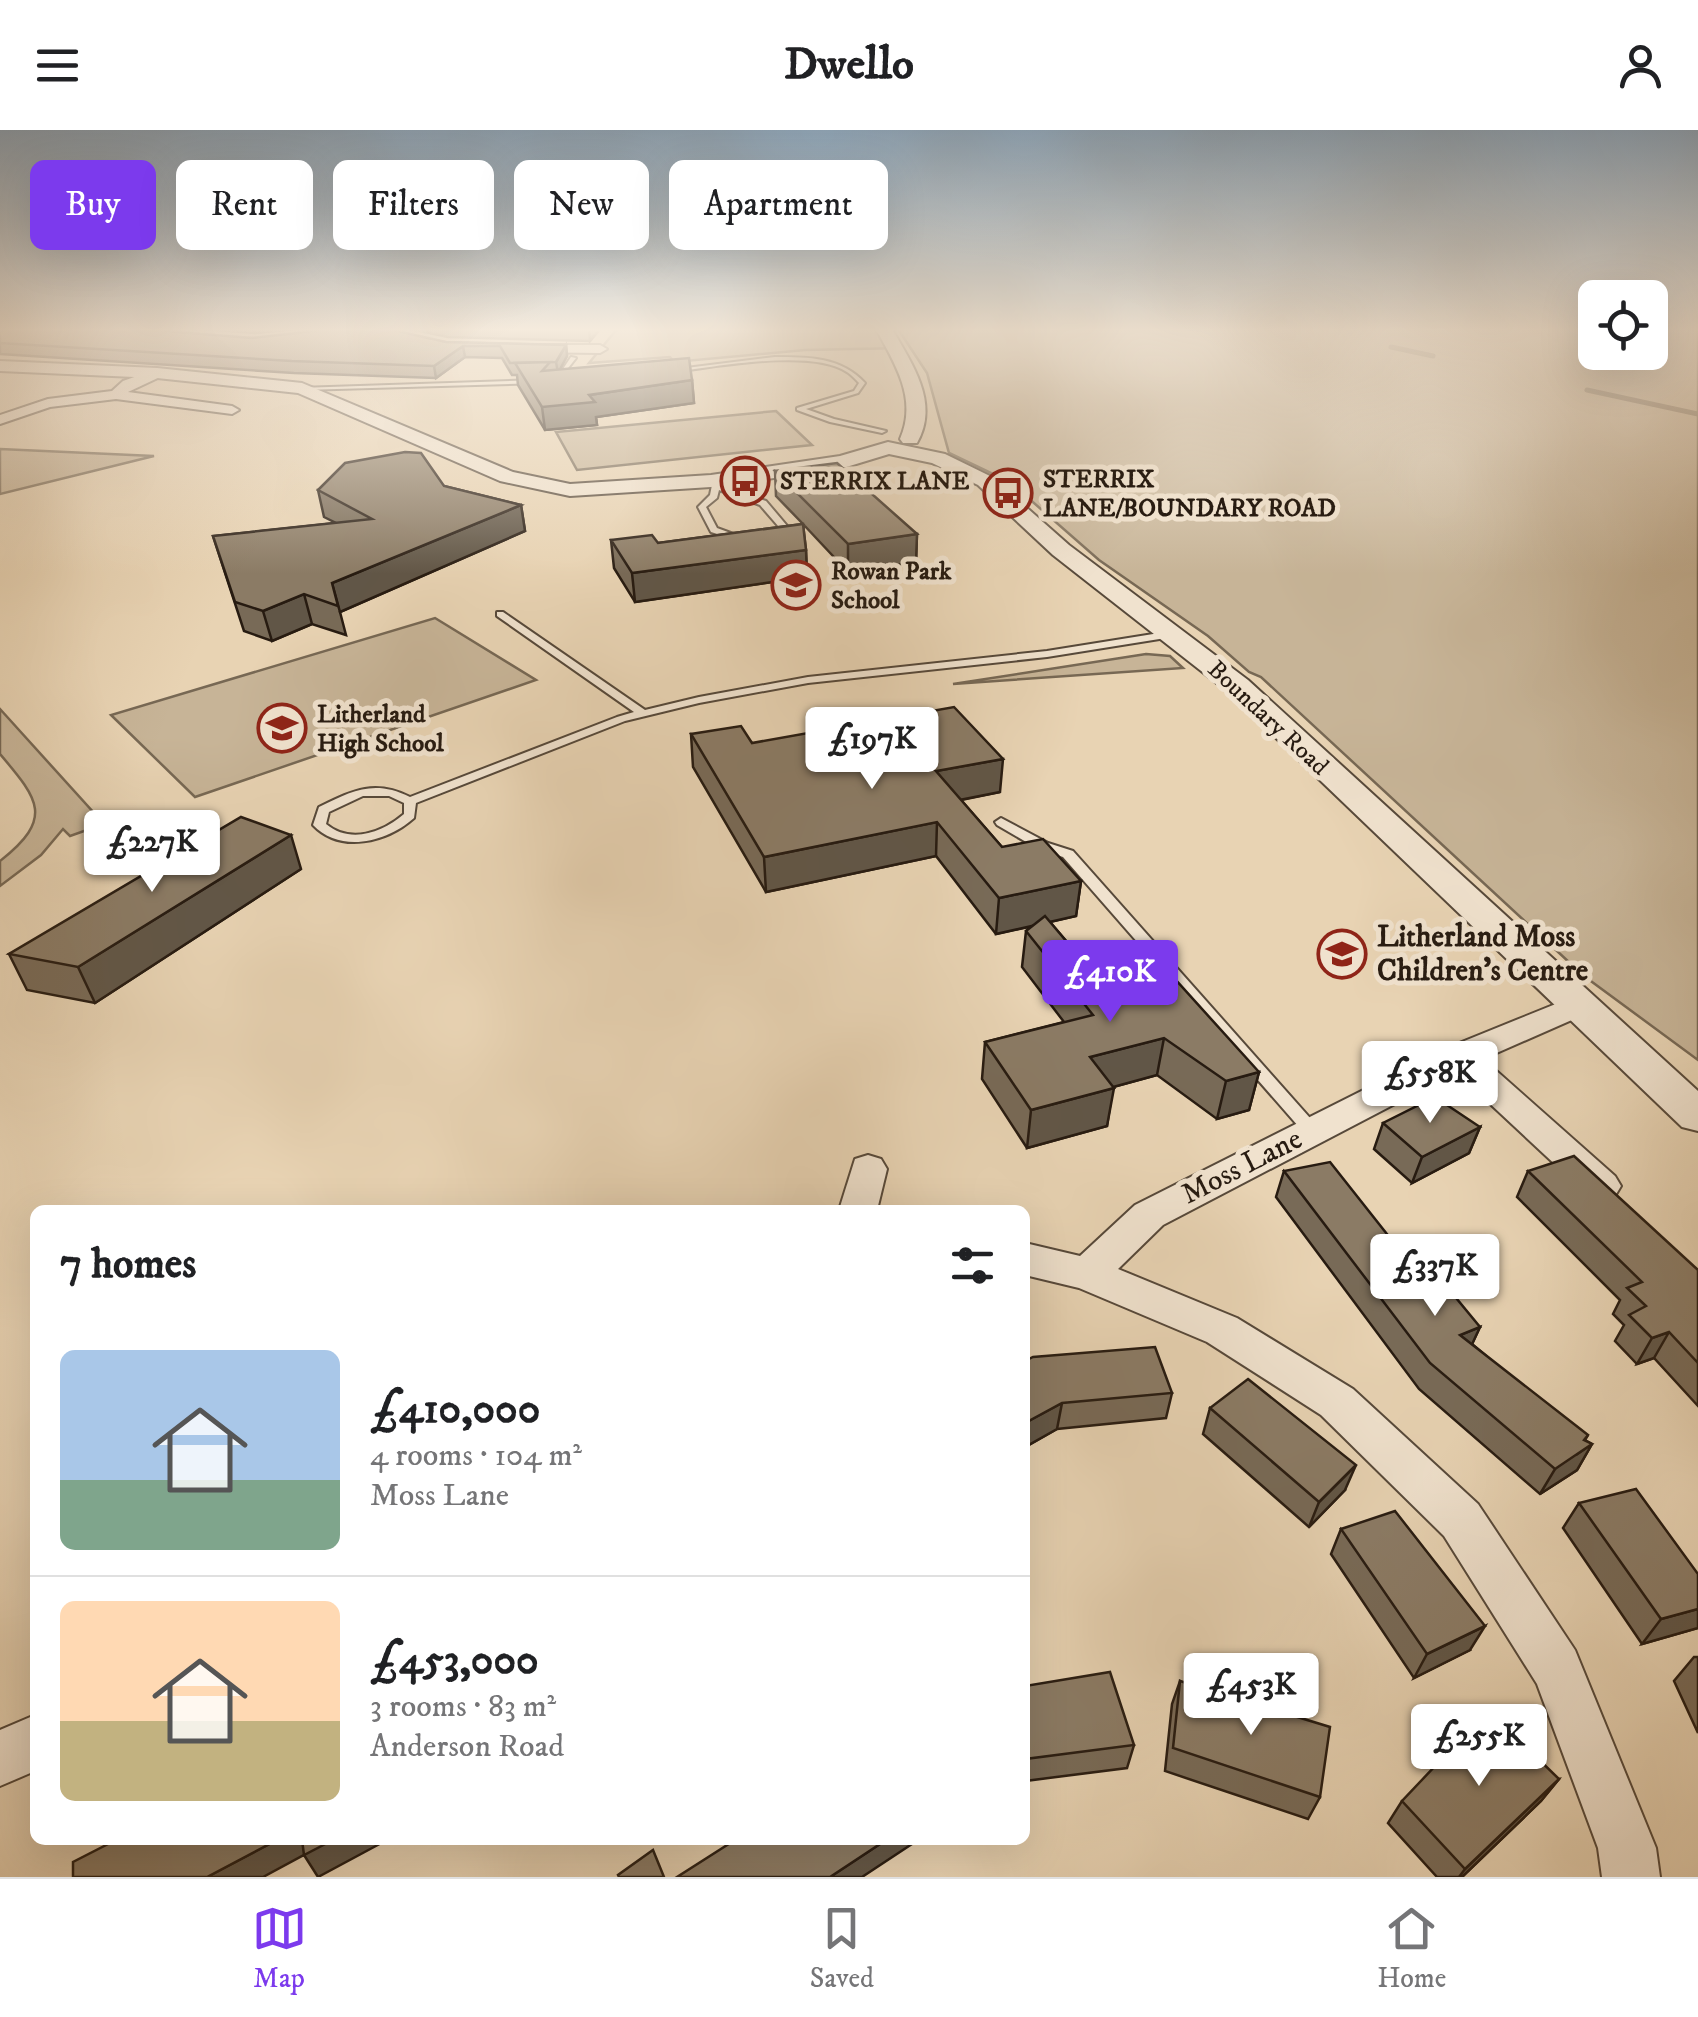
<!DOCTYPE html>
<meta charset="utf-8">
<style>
:root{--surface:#fff;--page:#f6f6f6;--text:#202124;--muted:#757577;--line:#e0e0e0;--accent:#7c3aed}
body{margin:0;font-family:"IM FELL DW Pica",serif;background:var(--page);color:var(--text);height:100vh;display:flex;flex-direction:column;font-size:38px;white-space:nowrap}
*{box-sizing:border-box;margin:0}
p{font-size:32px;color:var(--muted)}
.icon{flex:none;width:55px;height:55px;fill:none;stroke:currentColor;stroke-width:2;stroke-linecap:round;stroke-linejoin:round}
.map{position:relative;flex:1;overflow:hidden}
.side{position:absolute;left:30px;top:1075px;width:1000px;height:640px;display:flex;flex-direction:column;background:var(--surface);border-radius:15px;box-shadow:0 10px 40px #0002}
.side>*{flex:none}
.guide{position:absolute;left:30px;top:30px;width:1000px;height:90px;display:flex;gap:20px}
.buttons{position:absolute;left:1578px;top:150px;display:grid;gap:20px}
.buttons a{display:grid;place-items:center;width:90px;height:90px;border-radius:15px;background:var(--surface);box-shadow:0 10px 40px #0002;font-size:50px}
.price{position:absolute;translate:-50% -85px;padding:0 22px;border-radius:10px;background:#fff;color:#222;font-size:32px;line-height:65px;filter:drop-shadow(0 2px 5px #0008)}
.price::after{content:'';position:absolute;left:50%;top:60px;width:30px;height:22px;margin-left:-15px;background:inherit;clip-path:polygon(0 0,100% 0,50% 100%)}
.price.selected{background:var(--accent);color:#fff}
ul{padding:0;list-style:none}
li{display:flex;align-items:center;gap:30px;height:250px;padding:0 30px}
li+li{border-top:2px solid var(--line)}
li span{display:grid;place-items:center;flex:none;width:280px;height:200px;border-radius:15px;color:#555}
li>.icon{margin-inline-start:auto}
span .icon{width:120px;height:120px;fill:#fffc;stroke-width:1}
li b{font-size:42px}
h2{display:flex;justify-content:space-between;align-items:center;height:120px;padding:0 30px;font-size:42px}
.pill{padding:0 35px;border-radius:15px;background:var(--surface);box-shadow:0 10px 40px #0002;font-size:35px;line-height:90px}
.pill.selected{background:var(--accent);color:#fff}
header{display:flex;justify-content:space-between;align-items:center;height:130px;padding:0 30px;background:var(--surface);font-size:45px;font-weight:700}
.tab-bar{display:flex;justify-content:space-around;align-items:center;height:140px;border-top:2px solid var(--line);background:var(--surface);font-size:28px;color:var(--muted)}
.tab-bar a{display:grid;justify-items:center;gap:5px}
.tab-bar .selected{color:var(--accent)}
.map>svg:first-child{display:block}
.green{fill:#c7b497;stroke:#776854;stroke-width:2.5}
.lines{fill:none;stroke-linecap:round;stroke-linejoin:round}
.stream{stroke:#736451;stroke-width:5}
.service-casing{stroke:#57493a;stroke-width:4}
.minor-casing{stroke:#57493a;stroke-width:4}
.tertiary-casing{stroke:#57493a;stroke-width:4}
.service{fill:#f0e2ce;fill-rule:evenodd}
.minor{fill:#f0e2ce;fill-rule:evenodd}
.tertiary{fill:#f0e2ce;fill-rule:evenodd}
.wall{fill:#786a57;stroke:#271b11;stroke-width:2.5}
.shaded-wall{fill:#615647;stroke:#271b11;stroke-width:2.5}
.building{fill:#8b7b65;stroke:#271b11;stroke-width:2.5}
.labels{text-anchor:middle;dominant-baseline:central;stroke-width:10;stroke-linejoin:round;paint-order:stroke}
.far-poi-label{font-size:25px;font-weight:bold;fill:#271b11;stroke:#f0e2ce;text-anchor:start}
.far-street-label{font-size:25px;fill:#271b11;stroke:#f0e2ce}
.poi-label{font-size:30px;font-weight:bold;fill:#271b11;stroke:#f0e2ce;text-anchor:start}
.street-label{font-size:30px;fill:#271b11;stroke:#f0e2ce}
</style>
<header><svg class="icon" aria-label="menu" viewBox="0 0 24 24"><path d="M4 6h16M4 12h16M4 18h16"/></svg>Dwello<svg class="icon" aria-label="person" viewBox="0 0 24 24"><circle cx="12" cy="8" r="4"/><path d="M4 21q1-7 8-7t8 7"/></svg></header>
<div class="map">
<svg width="1698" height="1747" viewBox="0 0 1698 1747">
<rect width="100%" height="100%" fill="#e8d3b3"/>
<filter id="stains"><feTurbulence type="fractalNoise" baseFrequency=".002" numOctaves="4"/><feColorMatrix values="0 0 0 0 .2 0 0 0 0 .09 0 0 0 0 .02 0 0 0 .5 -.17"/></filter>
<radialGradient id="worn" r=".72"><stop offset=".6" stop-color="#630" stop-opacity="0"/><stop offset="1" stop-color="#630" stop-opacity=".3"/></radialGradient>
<g class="green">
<polygon points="617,199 890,199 901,218 805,220 674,232 670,227 589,233"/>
<polygon points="898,199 1595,199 1595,222 1650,222 1650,199 1698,199 1698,930 1584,846 1261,547 1249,542 1208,506 1099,430 1010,352 949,323 927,243"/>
<polygon points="776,281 812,315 577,340 556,302"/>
<polygon points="0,319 154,326 0,364"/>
<polygon points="435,488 536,550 195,667 111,585"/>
<polygon points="1146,524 1170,526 1183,538 953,554"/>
<path d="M0,579L104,694L70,706L63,699L41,725L0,756V731C55,688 38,669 0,624Z"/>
</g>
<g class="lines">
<g class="stream">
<polyline points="1391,217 1433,226"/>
<polyline points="1587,260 1698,284"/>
</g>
<g class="service-casing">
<g id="service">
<polygon points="571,227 576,228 565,242 561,242"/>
<path d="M775,227C809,227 841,227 865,253L858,263L806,279L834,289L886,301L882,303L830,292L797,280V278L854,261L859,253C855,249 852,245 847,242C812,218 715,237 673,242L670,240Z"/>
<polygon points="538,250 540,253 302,260 299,258"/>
<polygon points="708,349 714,349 729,359 766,371 788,397 774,408 768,408 768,404 779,397 760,375 719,360 717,368 706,377 717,398 747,409 743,412 711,402 698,377 710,365 712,355"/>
<path d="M497,482H503L645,580L699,567L808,547L1047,521L1172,501L1177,504L1172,507L1047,527L808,553L699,573L625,591L416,673L414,688C387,712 341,724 313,695L319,677C352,661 374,649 410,667L617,587L634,582L497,486ZM363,666H389L404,673V684C382,703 350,714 326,694L329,682Z"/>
<polygon points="1001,688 1048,713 1073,721 1318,997 1320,1001 1318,1005 1306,1005 1063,727 1038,719 997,695 995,692"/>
</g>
</g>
<g class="minor-casing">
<g id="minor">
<polygon points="518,215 600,215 607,219 600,223 523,222 516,218"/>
<polygon points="157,239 164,243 162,246 128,262 232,276 239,280 232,284 116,269 50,277 0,294 0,285 48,269 112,261 123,251"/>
<polygon points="1578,865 1590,868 1594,875 1590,882 1483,929 1615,1046 1621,1056 1615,1066 1602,1070 1589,1066 1456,942 1163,1095 1118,1139 1237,1188 1353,1259 1478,1374 1575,1520 1656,1718 1660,1747 1602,1747 1598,1718 1537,1554 1444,1406 1321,1285 1207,1212 1079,1158 1025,1145 1025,1113 1080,1126 1135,1075 1447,918"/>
<polygon points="868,1025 881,1029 887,1039 877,1080 839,1080 855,1029"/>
<polygon points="35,1585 35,1641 0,1656 0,1600"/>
</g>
</g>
<g class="tertiary-casing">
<g id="tertiary">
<path d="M876,199H892C912,234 940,273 917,313H903L900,309C918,269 895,234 876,199Z"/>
<polygon points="0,231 157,238 302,253 513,342 570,354 711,345 840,326 888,312 945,324 992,347 1069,415 1248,550 1698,961 1698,1001 1682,997 1228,562 1053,425 978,355 932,333 889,324 843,338 711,357 570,366 500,351 298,263 157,248 0,241"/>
</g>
</g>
<use href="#service" class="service"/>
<use href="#minor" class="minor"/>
<use href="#tertiary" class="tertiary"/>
</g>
<g class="wall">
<polygon points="0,199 252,208 566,215 567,226 559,240 692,250 694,273 596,287 597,295 545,300 518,255 517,245 512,245 502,228 465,227 436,248 294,243 0,224"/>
<polygon points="204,199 294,199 255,203"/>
<polygon points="411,199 600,199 590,211 448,207"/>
<polygon points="775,341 917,404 916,432 848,442 803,394 806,420 807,447 635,472 614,438 611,410 658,413 803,394 776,366"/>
<polygon points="444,356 521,375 525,401 340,482 346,505 312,494 272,511 244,501 213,406 336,393 324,387 318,360"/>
<polygon points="691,604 752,613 1000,662 961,670 1002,717 1081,751 1076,786 1050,792 1084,832 1259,942 1249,980 1217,989 1157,945 1113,957 1107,996 1027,1018 982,949 985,912 1064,892 1022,837 1026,801 1033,796 996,804 936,726 766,762 693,637"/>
<polygon points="301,739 95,873 27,860 9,824"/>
<polygon points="1383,993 1480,997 1469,1023 1412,1053 1374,1019"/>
<polygon points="1284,1041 1432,1161 1480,1197 1472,1214 1585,1310 1592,1314 1577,1340 1540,1364 1419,1259 1276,1067"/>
<polygon points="1528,1041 1698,1140 1698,1276 1654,1228 1637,1234 1615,1211 1624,1195 1613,1184 1620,1170 1517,1067"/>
<polygon points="1025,1231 1172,1263 1166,1288 1057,1299 1025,1317"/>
<polygon points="1210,1278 1345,1360 1309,1397 1203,1304"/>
<polygon points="1579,1373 1698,1444 1698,1498 1642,1514 1563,1398"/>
<polygon points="1341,1399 1470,1520 1414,1548 1331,1424"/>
<polygon points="1694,1527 1698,1527 1698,1603 1674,1551"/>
<polygon points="1180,1551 1320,1667 1308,1689 1165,1641 1172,1574"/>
<polygon points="1025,1556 1134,1615 1127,1638 1025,1651"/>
<polygon points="1559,1649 1541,1671 1462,1747 1437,1747 1388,1693 1402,1671"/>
</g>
<g class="shaded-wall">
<polygon points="254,199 294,199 255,203"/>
<polygon points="590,199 600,199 590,211 589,200"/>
<polygon points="566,215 567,226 558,243 556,232"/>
<polygon points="463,216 465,227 436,248 434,236"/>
<polygon points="692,250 694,273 596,287 597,295 545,300 542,277 589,265"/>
<polygon points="521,375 525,401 340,482 332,453"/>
<polygon points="917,404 916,432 848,442 848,414"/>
<polygon points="806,420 807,447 635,472 632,443"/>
<polygon points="304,464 312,494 272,511 263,481"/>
<polygon points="1003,629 1000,662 934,675 936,641"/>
<polygon points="937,692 936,726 766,762 764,727"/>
<polygon points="291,705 301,739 95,873 78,837"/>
<polygon points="1081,751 1076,786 996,804 999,768"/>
<polygon points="1164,908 1157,945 1084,965 1090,927"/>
<polygon points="1259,942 1249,980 1217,989 1226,951"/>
<polygon points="1114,958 1107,996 1027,1018 1031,980"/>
<polygon points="1480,997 1469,1023 1412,1053 1422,1027"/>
<polygon points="1480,1197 1468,1223 1460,1205"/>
<polygon points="1669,1202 1654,1228 1637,1234 1652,1208"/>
<polygon points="1062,1273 1057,1299 1025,1317 1025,1293"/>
<polygon points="1588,1305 1576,1325 1592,1314 1577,1340 1540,1364 1555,1339"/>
<polygon points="1356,1335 1345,1360 1309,1397 1319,1372"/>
<polygon points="1698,1479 1698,1498 1642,1514 1661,1489"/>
<polygon points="1485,1496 1470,1520 1414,1548 1427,1524"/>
<polygon points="1559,1649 1541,1671 1462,1747 1459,1747 1465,1739"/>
<polygon points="277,1710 387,1710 318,1747 304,1725 263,1747 207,1747"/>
<polygon points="886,1710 918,1710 862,1747 830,1747"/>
</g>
<g class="building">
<polygon points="0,199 152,200 252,208 332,199 388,199 446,212 566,215 556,232 510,233 500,216 463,216 434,236 292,231 0,213"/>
<polygon points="689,228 692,250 589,265 595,272 542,277 515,233 550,232 542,241"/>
<polygon points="405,322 421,323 444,356 521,375 332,453 338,476 304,464 263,481 235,472 213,406 372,389 318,360 345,333"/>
<polygon points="837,333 917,404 848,414 775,341"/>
<polygon points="803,394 806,420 632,443 611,410 652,405 658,413"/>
<polygon points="954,577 1003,629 936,641 1002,717 1043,709 1081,751 999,768 937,692 764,727 691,604 741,596 752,613"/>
<polygon points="241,687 291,705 78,837 9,824"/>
<polygon points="1045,786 1084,832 1146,817 1259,942 1226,951 1164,908 1090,927 1114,958 1031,980 985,912 1093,885 1026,801"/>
<polygon points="1435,967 1480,997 1422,1027 1383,993"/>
<polygon points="1574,1026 1698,1140 1698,1233 1669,1202 1652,1208 1629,1185 1646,1176 1627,1158 1642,1152 1528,1041"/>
<polygon points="1330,1032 1432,1161 1447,1157 1480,1197 1460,1205 1588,1305 1584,1310 1592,1314 1555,1339 1430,1233 1284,1041"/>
<polygon points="1155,1217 1172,1263 1062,1273 1025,1293 1025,1231 1033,1227"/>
<polygon points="1248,1249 1356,1335 1319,1372 1210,1278"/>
<polygon points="1636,1359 1698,1444 1698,1479 1661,1489 1579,1373"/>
<polygon points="1395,1381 1485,1496 1427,1524 1341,1399"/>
<polygon points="1110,1542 1134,1615 1025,1629 1025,1556"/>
<polygon points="1180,1551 1330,1597 1320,1667 1173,1618"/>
<polygon points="1488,1580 1559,1649 1465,1739 1402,1671"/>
<polygon points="116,1710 277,1710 207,1747 73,1747 73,1732"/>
<polygon points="302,1710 333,1710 304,1725"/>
<polygon points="735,1710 886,1710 830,1747 677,1747"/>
<polygon points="653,1720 664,1747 619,1747 618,1745"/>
</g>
<linearGradient id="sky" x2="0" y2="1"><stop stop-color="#8da7bd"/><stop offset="0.45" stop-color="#f5ebdd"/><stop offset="1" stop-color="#f5ebdd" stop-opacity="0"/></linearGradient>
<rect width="1698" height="444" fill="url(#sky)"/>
<defs>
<g id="bus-ring" transform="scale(2.5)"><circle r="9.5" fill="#f0e2ce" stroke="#8f2418" stroke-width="1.5"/><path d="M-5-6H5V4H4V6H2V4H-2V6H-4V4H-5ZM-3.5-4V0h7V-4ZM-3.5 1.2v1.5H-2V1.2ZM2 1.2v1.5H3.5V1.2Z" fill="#8f2418"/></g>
<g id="school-ring" transform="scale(2.5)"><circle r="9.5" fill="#f0e2ce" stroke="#8f2418" stroke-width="1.5"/><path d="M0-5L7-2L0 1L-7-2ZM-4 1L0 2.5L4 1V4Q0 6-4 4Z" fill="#8f2418"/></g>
</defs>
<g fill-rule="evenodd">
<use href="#bus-ring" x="745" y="351"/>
<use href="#bus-ring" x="1008" y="363"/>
<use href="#school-ring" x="796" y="455"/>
<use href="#school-ring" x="282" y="598"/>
<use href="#school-ring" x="1342" y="824"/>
</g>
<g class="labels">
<g class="far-poi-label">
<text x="1043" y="349">STERRIX<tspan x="1043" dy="29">LANE/BOUNDARY ROAD</tspan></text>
<text x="780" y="351">STERRIX LANE</text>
<text x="831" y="441">Rowan Park<tspan x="831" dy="29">School</tspan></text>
<text x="317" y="584">Litherland<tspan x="317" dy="29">High School</tspan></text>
</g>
<g class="far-street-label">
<text transform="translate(1268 588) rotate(43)">Boundary Road</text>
</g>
<g class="poi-label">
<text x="1377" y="807">Litherland Moss<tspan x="1377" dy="34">Children's Centre</tspan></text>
</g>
<g class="street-label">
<text transform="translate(1242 1037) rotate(-27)">Moss Lane</text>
</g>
</g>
<rect width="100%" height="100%" filter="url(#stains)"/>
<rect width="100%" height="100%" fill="url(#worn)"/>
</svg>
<div class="buttons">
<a><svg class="icon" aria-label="locate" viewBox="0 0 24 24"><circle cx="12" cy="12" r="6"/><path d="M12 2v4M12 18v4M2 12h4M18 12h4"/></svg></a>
</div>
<b class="price" style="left:872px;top:662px">£197K</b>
<b class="price" style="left:152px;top:765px">£227K</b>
<b class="price selected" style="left:1110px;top:895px">£410K</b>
<b class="price" style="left:1430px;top:996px">£558K</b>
<b class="price" style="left:1435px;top:1189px">£337K</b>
<b class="price" style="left:1251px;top:1608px">£453K</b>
<b class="price" style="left:1479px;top:1659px">£255K</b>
<div class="guide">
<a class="pill selected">Buy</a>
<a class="pill">Rent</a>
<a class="pill">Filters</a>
<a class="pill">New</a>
<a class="pill">Apartment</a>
</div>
<section class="side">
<h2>7 homes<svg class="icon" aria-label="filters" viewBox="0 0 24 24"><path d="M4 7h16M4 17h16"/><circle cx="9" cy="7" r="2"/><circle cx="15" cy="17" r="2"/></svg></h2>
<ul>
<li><span style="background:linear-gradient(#a9c7e8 65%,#7fa58c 0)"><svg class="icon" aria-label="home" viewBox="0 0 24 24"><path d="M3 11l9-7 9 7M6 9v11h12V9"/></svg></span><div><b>£410,000</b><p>4 rooms · 104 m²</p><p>Moss Lane</p></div></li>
<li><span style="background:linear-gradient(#ffd9b3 60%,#c2b280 0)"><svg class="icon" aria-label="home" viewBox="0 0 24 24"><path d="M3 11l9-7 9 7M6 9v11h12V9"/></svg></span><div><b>£453,000</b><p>3 rooms · 83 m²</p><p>Anderson Road</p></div></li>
</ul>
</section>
</div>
<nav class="tab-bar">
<a class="selected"><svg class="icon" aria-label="map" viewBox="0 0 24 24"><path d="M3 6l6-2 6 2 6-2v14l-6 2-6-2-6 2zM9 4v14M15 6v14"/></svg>Map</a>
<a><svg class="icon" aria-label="saved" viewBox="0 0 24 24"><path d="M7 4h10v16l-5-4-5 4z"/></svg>Saved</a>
<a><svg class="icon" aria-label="home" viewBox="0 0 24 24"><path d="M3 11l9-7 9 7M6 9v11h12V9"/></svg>Home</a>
</nav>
